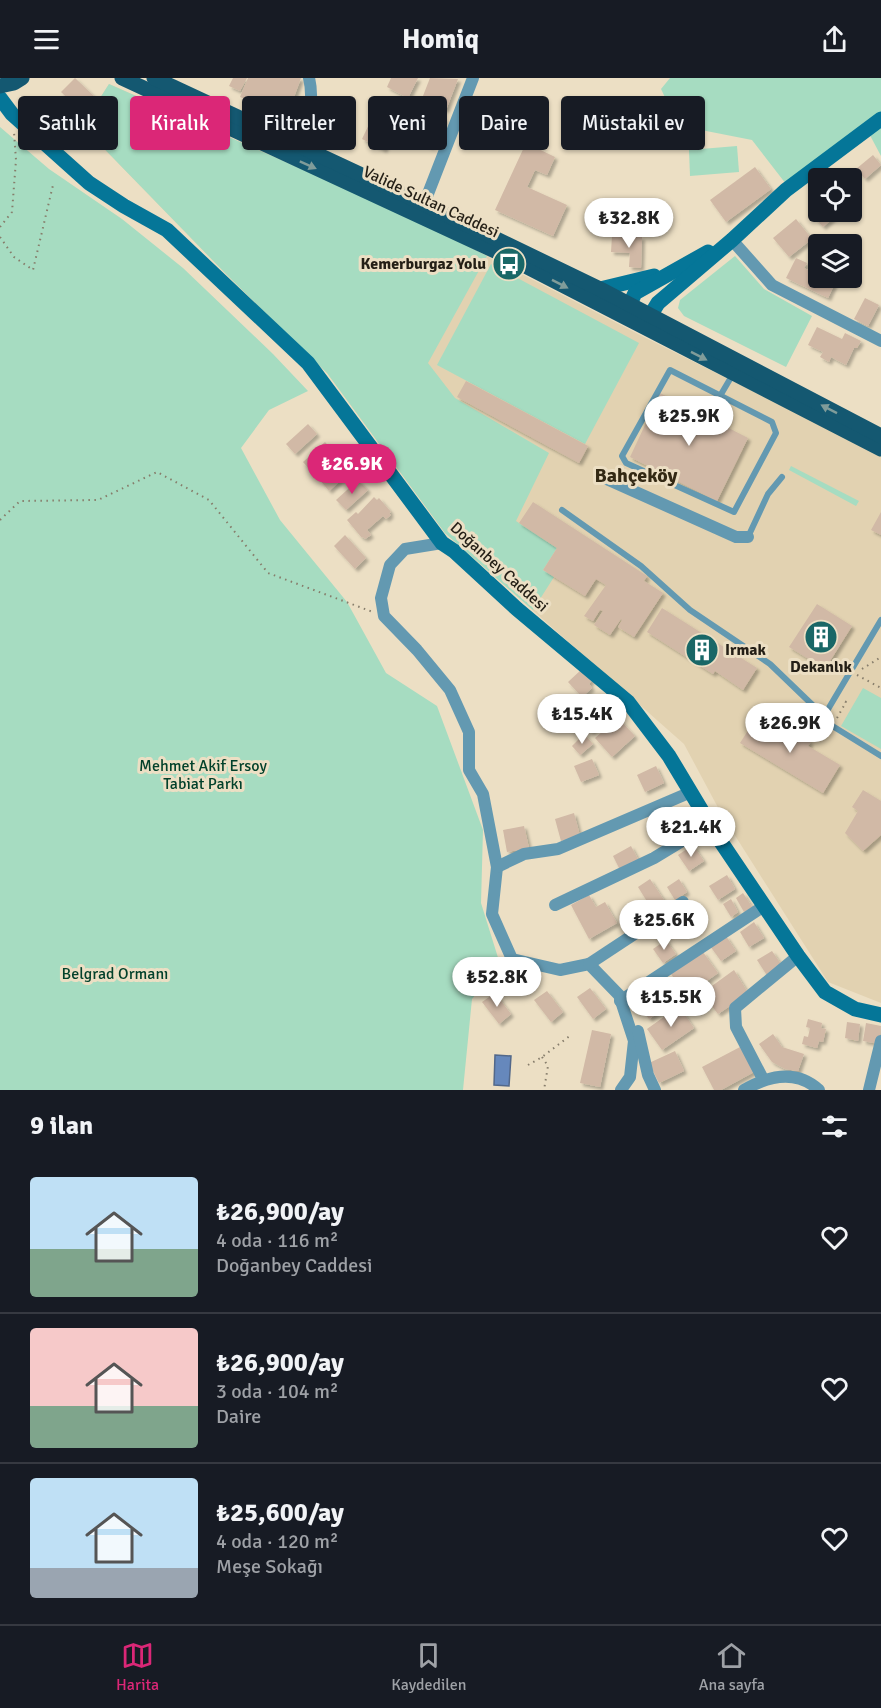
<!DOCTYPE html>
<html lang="tr">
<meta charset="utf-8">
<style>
:root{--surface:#171b24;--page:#20242c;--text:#f1f3f6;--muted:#9ea1a6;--line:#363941;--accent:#db2777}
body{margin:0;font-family:Signika,sans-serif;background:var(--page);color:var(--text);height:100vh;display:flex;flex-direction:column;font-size:22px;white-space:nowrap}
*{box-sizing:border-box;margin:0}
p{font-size:20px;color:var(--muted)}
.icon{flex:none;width:33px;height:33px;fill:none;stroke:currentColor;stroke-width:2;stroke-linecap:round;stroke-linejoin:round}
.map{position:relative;height:1012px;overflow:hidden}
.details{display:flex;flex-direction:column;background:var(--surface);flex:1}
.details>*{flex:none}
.hud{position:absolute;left:18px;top:18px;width:846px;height:54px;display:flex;gap:12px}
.fabs{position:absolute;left:808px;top:90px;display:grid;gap:12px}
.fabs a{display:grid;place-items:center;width:54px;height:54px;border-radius:6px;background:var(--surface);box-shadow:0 2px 4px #0004;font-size:30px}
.price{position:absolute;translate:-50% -51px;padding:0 14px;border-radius:21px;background:#fff;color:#222;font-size:20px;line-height:39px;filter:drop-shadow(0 2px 3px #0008)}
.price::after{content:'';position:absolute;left:50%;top:36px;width:18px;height:14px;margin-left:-9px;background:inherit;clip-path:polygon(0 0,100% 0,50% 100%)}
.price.current{background:var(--accent);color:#fff}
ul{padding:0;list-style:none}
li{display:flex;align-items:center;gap:18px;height:150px;padding:0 30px}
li+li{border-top:2px solid var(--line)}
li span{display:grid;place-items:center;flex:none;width:168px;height:120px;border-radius:6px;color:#555}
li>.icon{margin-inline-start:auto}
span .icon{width:72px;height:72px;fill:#fffc;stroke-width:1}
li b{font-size:26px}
h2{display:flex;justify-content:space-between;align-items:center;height:72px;padding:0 30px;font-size:26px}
.tag{padding:0 21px;border-radius:6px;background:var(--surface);box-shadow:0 2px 4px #0004;font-size:21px;line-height:54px}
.tag.current{background:var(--accent);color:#fff}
header{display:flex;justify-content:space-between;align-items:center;height:78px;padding:0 30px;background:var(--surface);font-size:27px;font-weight:700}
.menu{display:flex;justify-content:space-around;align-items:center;height:84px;border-top:2px solid var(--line);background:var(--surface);font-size:16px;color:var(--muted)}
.menu a{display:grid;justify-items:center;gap:3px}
.menu .current{color:var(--accent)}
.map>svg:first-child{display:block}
.built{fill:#e2d2b1}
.green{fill:#a6dcc1}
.water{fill:#6688bc;stroke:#52688a;stroke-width:1.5}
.building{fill:#d1b9a6;filter:url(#shadow)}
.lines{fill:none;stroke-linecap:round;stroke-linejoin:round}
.path{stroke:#867d6b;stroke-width:2;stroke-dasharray:1.5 4.5;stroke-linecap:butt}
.lane{stroke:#6399b1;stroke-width:6}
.street{stroke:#6399b1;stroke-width:12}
.secondary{stroke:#057698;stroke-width:15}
.primary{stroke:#145871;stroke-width:15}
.oneway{fill:#809c9a}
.labels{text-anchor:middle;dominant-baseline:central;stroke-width:6;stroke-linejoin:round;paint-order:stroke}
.street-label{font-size:16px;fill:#241f16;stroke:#ecdfc4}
.poi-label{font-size:16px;font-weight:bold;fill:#241f16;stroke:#ecdfc4;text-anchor:end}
.park-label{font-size:16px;fill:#02412b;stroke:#ecdfc4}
.quarter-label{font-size:20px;font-weight:bold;fill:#332914;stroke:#ecdfc4}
</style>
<header><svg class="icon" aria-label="menu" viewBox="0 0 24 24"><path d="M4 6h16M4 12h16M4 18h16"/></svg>Homiq<svg class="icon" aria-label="share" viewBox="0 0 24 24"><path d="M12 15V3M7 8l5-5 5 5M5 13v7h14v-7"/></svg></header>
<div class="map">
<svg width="881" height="1012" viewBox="0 0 881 1012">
<defs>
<filter id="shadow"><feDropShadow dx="3" dy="3" stdDeviation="1.5" flood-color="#0004"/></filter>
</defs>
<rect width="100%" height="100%" fill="#ecdfc4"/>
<polygon class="built" points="109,6 419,143 644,259 881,377 881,925 828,904 722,737 684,666 445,455 327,295 226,196 82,48"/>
<g class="green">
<polygon points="670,0 881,0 881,78 864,46 786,106 752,62 691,50 673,36 661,11"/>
<polygon points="109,6 419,143 487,178 428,285 455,320 549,375 516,443 557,470 543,492 554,499 533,532 445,455 327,295 226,196 82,48"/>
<polygon points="0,49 49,91 122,141 183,190 273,276 308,313 269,332 241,370 280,442 347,524 386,595 437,628 483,752 481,825 500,886 472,921 463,1012 0,1012"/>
<polygon points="737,68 739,94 690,98 689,72"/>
<polygon points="735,178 764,211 812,238 786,289 684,238 678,230 680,222"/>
<polygon points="491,186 639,265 585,366 437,287"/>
<polygon points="791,388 859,423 856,428 789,392"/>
<polygon points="863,610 881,620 881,671 841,648"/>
</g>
<polygon class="water" points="495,977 511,978 509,1008 494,1007"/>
<g class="building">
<polygon points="75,0 96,20 82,34 61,14"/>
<polygon points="233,0 247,0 240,13 229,8"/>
<polygon points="248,0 301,0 287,38 240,19"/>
<polygon points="391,0 418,0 408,20 387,9"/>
<polygon points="430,0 458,1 446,32 421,23"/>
<polygon points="416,28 445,41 431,69 403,56"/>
<polygon points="374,36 396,47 384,72 362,61"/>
<polygon points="526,65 555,79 547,97 535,92 527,109 567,127 553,158 495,132"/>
<polygon points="873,77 881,87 865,101 856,91"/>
<polygon points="755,89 771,111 726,144 710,122"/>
<polygon points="819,125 819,134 840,134 823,149 809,134"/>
<polygon points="796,141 812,161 789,179 773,160"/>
<polygon points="612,158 642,159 641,190 629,189 630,175 611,174"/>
<polygon points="796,180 807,185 804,190 819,198 819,200 835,205 828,220 786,200"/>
<polygon points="865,220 879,227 868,248 854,241"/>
<polygon points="817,249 842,261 845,255 861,263 857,270 854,270 846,287 831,279 829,284 820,279 823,274 808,267"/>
<polygon points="466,303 588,368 579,385 457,319"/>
<polygon points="660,315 748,360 717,423 630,379"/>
<polygon points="308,346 317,356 295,376 286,366"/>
<polygon points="325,364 334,374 312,394 303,384"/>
<polygon points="342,382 351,393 329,413 320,402"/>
<polygon points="358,402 368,412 346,432 336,422"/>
<polygon points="374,419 377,422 379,420 391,434 389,435 391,437 386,441 383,438 367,452 371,457 365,461 363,459 362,460 347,442 356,434 358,436"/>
<polygon points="533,424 647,498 644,503 663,515 634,559 618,549 622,542 621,541 610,557 594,547 603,533 600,532 593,543 584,538 606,507 596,501 585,518 543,492 557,470 519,445"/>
<polygon points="881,434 881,457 871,452"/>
<polygon points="345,457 366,480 355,491 334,468"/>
<polygon points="817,526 852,548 825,591 789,569"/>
<polygon points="662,530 757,590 743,612 715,593 713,596 647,554"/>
<polygon points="582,591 592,602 589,606 592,610 582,619 568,604"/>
<polygon points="604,624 613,634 591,654 582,643"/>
<polygon points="758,637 787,656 790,651 811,664 808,668 840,687 823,715 740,665"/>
<polygon points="618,640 635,658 612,679 595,660"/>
<polygon points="584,656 593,666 580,677 572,668"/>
<polygon points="592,681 599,697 581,704 574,688"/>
<polygon points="656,688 664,705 645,714 637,697"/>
<polygon points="863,712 881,723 881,757 863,773 845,755 858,733 852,729"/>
<polygon points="682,732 695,753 670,770 657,750"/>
<polygon points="574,735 580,758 561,763 555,741"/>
<polygon points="524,748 529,770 507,774 503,752"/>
<polygon points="693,767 704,783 689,793 678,777"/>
<polygon points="631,768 640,785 621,794 613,778"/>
<polygon points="727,797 735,811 718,822 709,808"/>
<polygon points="650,801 666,825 653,833 638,809"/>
<polygon points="679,801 687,814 675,822 667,809"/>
<polygon points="743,815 752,829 744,834 736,820"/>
<polygon points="589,817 596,829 605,824 617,845 589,861 571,827"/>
<polygon points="731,821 738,834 731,839 723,826"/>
<polygon points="754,844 764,860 749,869 740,854"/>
<polygon points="726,858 736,873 721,883 710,868"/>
<polygon points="666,862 676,876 663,885 653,871"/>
<polygon points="772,873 783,889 768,899 757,882"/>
<polygon points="703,874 718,895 686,918 671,896"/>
<polygon points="734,892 747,913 746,917 718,936 702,915"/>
<polygon points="665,897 681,919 649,941 634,920"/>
<polygon points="590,910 606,931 593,941 577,919"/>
<polygon points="547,913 563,934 551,944 534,922"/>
<polygon points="495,915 511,936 499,946 482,924"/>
<polygon points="679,928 694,950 662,972 647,951"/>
<polygon points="808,941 822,945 821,950 826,951 823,964 819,963 817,970 802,966 804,958 808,959 810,950 806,949"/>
<polygon points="847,944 860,946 858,963 845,960"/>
<polygon points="866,945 881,948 879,966 863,963"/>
<polygon points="592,952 611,956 600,1009 580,1005"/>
<polygon points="773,956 782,969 804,976 798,993 785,991 772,984 759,966"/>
<polygon points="740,969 754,994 721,1012 714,1012 702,989"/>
<polygon points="675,973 684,993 659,1005 649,985"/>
</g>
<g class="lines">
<g class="path">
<polyline points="0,149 12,134 16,82 14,54"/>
<polyline points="0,159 14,179 33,192 53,107"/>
<polyline points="0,442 20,423 98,422 157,394 209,422 268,495 373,534"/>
<polyline points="862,591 881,579"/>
<polyline points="857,597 881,610"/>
<polyline points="837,640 846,624 844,623"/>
<polyline points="542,979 548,988 544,1012"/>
<polyline points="528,987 542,979 571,957"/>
</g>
<g class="lane">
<polygon points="670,292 772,344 776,355 734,434 626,385 622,378"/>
<polyline points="720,318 733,296"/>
<polyline points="562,432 641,488 690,532 770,586 824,638"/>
<polyline points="748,459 768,416 782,399"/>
<polyline points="881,542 824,638 826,644 881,678"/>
</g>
<g class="street">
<path d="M299,68C307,45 315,24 309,0"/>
<polyline points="424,126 473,0"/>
<polyline points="732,162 772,207 881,263"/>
<polyline points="600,398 736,459 748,459"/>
<polyline points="442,465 405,471 390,487 381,520 384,538 417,572 450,612 469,654 469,692 483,716 497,789 492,836 512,881 560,892 589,886 619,917 634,963 630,999 621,1012"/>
<polyline points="497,789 524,776 558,771 691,714"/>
<polyline points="555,827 654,780 710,746"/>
<polyline points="589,886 683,824"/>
<polyline points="620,923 764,828"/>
<polyline points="638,953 648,997 655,1012"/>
<polyline points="763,1001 736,949 735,930 798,878"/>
<path d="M744,1012C768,998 796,991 819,1012"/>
<polyline points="869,1012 881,963"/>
</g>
<g class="secondary">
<polyline points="0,20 12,36 89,105 124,128 167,152 308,285 442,465 454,473 517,531 628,624 669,678 717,758 798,878 825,914 855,931 881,937"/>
<polyline points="600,211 654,198"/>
<polyline points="630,238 630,226 635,215 708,174"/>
<polyline points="650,238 658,225 732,162 786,112 881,41"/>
</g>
<g class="primary">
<polyline points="122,0 510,180 881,371"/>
<polyline points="154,0 424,126 600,211 881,358"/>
<polyline points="0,8 14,5 22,0"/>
</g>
</g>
<defs><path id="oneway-solid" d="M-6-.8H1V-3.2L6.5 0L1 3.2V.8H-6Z" transform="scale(1.5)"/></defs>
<g class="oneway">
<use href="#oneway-solid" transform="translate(308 87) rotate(24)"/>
<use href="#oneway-solid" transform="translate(560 206) rotate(27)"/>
<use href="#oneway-solid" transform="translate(699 278) rotate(27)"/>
<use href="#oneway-solid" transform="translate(829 331) rotate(-153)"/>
</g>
<defs>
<g id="bus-disc" transform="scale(1.725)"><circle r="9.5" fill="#196767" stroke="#ecdfc4"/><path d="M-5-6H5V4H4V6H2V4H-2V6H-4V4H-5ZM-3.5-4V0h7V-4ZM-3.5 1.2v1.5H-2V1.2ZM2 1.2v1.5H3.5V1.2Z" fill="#fff"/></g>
<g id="building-disc" transform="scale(1.725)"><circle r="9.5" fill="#196767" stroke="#ecdfc4"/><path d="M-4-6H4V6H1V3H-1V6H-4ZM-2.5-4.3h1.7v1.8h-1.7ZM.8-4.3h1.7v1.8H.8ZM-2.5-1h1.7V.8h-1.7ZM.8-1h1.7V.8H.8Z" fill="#fff"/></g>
</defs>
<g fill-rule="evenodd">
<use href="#bus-disc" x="509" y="186"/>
<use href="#building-disc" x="821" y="559"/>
<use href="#building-disc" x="702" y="572"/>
</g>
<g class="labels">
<g class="street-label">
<text transform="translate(431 124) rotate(25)">Valide Sultan Caddesi</text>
<text transform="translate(499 489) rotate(42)">Doğanbey Caddesi</text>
</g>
<g class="poi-label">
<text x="486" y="186">Kemerburgaz Yolu</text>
<text x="725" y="572" text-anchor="start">Irmak</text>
<text x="821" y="589" text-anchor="middle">Dekanlık</text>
</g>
<g class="park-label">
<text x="203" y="688">Mehmet Akif Ersoy<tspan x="203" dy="18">Tabiat Parkı</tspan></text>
<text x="115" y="896">Belgrad Ormanı</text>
</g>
<g class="quarter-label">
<text x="636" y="397">Bahçeköy</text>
</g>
</g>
</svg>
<div class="fabs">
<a><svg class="icon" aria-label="locate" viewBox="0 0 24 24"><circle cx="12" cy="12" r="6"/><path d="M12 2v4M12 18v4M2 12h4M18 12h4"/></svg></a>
<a><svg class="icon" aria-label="layers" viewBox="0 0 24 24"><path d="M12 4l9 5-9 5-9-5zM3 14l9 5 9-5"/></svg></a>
</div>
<b class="price" style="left:629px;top:171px">₺32.8K</b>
<b class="price" style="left:689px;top:369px">₺25.9K</b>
<b class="price current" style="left:352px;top:417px">₺26.9K</b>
<b class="price" style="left:582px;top:667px">₺15.4K</b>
<b class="price" style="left:790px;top:676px">₺26.9K</b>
<b class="price" style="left:691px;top:780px">₺21.4K</b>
<b class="price" style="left:664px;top:873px">₺25.6K</b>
<b class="price" style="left:497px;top:930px">₺52.8K</b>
<b class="price" style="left:671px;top:950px">₺15.5K</b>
<div class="hud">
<a class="tag">Satılık</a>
<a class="tag current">Kiralık</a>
<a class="tag">Filtreler</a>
<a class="tag">Yeni</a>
<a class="tag">Daire</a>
<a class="tag">Müstakil ev</a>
</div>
</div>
<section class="details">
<h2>9 ilan<svg class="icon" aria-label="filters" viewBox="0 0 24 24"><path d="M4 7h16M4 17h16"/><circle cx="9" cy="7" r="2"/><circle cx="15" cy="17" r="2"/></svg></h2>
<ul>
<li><span style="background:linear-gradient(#bfe0f5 60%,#7fa58c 0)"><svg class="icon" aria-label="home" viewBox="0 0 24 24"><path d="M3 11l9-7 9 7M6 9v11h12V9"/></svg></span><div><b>₺26,900/ay</b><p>4 oda · 116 m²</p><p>Doğanbey Caddesi</p></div><svg class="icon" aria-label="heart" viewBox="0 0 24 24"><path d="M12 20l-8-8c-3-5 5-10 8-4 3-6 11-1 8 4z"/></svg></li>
<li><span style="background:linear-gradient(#f6c9c9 65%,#7fa58c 0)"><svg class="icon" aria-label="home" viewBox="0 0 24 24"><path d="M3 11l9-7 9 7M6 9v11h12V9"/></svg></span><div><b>₺26,900/ay</b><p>3 oda · 104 m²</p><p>Daire</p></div><svg class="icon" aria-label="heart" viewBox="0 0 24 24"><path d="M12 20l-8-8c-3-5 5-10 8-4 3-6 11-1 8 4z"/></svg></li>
<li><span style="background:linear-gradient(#bfe0f5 75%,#9aa5b1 0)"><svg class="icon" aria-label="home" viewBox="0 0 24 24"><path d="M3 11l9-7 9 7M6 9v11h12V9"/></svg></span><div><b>₺25,600/ay</b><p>4 oda · 120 m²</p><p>Meşe Sokağı</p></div><svg class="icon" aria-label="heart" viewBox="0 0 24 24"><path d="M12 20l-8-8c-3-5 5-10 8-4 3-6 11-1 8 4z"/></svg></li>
</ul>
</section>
<nav class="menu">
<a class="current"><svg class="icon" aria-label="map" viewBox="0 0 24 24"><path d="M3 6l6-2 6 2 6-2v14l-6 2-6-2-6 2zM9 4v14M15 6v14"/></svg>Harita</a>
<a><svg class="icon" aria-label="saved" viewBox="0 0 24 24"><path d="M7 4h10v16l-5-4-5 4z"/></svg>Kaydedilen</a>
<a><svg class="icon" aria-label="home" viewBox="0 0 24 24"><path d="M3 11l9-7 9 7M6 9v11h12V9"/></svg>Ana sayfa</a>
</nav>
